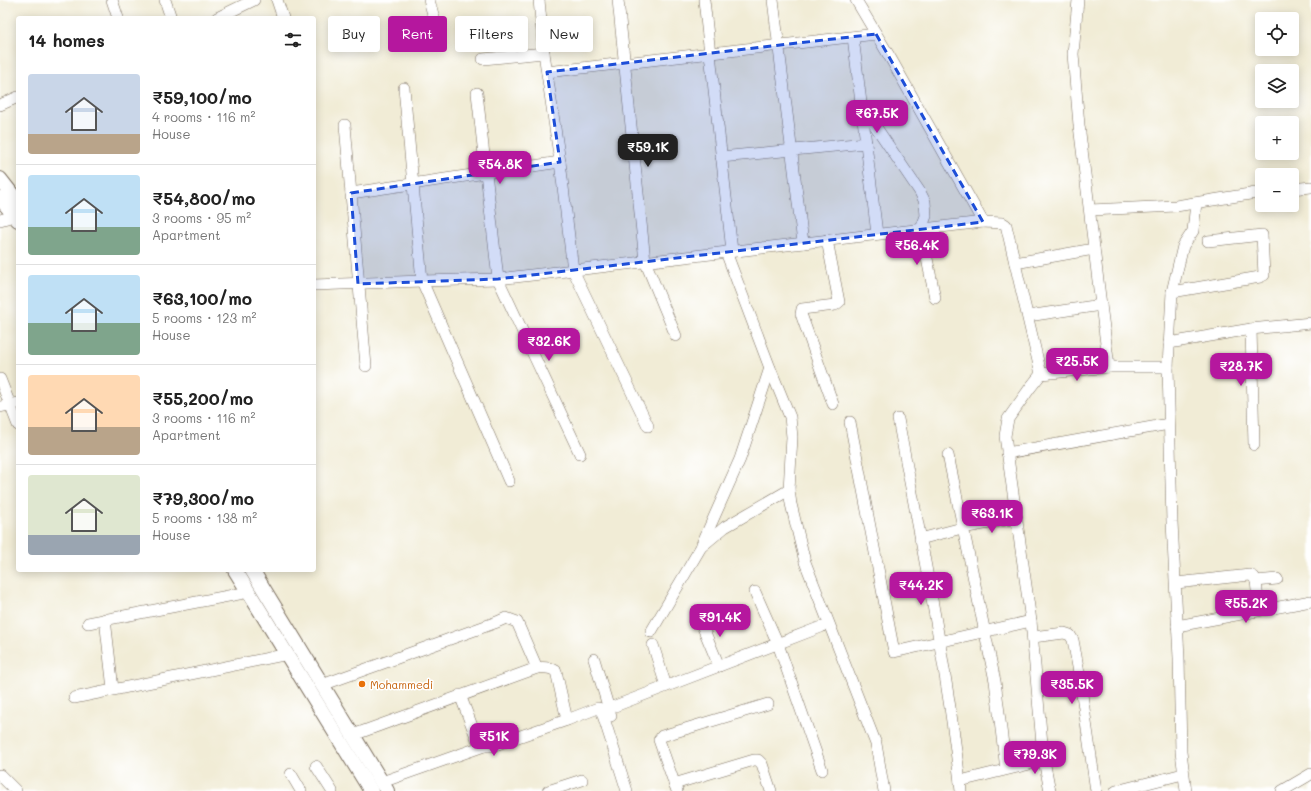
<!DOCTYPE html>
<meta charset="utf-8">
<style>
:root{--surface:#fff;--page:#f6f6f6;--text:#222;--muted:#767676;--line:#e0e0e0;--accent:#b5179e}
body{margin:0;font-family:Mali,sans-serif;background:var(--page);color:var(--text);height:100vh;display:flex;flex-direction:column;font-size:15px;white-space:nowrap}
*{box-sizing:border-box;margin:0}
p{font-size:13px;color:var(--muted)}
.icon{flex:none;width:22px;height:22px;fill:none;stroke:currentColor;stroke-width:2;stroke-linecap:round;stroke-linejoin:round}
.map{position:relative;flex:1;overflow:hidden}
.side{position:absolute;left:16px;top:16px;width:300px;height:556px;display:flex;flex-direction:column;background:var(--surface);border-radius:4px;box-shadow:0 2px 10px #0003}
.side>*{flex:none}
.top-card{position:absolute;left:328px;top:16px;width:380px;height:36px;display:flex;gap:8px}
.tools{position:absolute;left:1255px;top:12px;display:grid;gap:8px}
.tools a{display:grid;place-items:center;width:44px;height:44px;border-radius:4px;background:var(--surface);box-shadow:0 2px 10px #0003;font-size:20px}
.price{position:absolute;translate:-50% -34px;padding:0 9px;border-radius:8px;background:var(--accent);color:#fff;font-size:13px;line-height:26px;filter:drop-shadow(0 1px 2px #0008)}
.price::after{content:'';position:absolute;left:50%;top:24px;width:12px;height:9px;margin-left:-6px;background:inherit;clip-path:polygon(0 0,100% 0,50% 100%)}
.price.on{background:#222;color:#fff}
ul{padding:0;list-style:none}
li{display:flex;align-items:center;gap:12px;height:100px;padding:0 12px}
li+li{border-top:1px solid var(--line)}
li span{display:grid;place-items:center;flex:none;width:112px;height:80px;border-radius:4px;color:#555}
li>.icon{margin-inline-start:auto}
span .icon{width:48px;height:48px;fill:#fffc;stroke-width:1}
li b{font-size:17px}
h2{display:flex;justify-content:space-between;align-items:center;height:48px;padding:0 12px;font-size:17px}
.chip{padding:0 14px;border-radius:4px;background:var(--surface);box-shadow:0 2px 10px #0003;font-size:14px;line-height:36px}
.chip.on{background:var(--accent);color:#fff}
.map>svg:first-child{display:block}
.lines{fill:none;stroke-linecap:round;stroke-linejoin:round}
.minor-casing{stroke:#7b6e5e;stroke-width:12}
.tertiary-casing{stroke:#7b6e5e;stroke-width:16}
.minor{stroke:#fff;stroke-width:11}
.tertiary{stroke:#fff;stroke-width:14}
.marked{fill:#1d4ed8;fill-opacity:0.2;stroke:#1d4ed8;stroke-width:3;stroke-dasharray:8 5;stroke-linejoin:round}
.food-dot{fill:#e8710a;stroke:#fff;stroke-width:1.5}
.labels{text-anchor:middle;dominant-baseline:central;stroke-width:3;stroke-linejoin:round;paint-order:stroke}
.food-label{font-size:11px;fill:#c56008;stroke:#fff;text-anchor:start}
</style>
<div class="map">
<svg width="1311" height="791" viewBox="0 0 1311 791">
<rect width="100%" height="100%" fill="#fff"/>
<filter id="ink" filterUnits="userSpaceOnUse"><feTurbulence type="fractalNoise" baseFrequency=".025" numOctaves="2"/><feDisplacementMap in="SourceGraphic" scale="8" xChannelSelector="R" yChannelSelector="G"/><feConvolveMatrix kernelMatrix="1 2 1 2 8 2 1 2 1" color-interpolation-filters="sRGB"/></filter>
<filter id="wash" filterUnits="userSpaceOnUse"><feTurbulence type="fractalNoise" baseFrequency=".012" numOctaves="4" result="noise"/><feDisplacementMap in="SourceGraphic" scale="16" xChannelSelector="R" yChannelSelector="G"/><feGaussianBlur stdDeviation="0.9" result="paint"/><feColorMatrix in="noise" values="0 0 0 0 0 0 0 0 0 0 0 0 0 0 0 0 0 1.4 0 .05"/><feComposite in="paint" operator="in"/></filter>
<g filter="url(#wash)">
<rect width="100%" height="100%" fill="#f1ecd6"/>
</g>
<g filter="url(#ink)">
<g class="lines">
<g class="minor-casing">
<g id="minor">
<polyline points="112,0 118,18"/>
<polyline points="165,0 171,18"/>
<polyline points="277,0 283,18"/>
<polyline points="429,0 436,25"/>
<polyline points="539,0 544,53 560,162 573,270 648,426"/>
<polyline points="618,0 645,261 676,336"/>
<polyline points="704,0 732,251"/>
<polyline points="773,0 803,243"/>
<polyline points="1078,0 1073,54 1079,125 1100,297 1109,367 1168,367 1172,522 1179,658 1181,752 1186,791"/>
<polyline points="217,18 254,0"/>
<polyline points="853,37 877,234"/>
<polyline points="483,59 544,53"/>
<polyline points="547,72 876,34"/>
<polyline points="404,88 422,281 509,481"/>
<polyline points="477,93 498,279 580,454"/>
<polyline points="0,105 18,97"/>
<polyline points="861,105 920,192 925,202 926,216 921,229 935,298"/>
<polyline points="345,125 366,366"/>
<polyline points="721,157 866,143"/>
<polyline points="1292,189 1311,187"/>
<polyline points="351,193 560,162"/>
<polyline points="1090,210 1176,206 1262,192"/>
<polyline points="0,220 14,216"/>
<polyline points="827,240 839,302 835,305 802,309 801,314 833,404"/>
<polyline points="726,252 770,368 790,417 792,437 789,490 791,504 805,562 876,744 884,791"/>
<polyline points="1015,263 1094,249"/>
<polyline points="314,285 422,281 498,279 983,222"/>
<polyline points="1172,292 1260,277 1264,275 1262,235 1208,241"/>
<polyline points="1028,316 1101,305"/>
<polyline points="1251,329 1254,445"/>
<polyline points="1169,343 1251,329 1311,323"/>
<polyline points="1168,367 1172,292 1183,246 1193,231 1196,203"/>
<polyline points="1041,374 1109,367"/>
<polyline points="0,379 18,425"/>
<polyline points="0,407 18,403"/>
<path d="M898,419C921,542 947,666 961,791"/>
<polyline points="850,422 894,652 1031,621 1005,436 1008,419 1030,388 1041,374 1006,225 1003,223 983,222 891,59 856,0"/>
<polyline points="1007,453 1169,424"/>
<polyline points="948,455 995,681 1006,769"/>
<polyline points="920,539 962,528 1017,518"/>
<polyline points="702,544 740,459 770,368"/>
<polyline points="1176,583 1250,575 1254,577 1256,581"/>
<polyline points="755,592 778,644 822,770"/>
<polyline points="1259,610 1256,581 1277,579"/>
<polyline points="699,618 719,666"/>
<polyline points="105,619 113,689"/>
<polyline points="88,623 249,592"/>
<polyline points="1177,626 1311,601"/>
<polyline points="651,632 701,547 725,527 789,490"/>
<polyline points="1033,637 1064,633 1070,635 1073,640 1078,667 1096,791"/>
<polyline points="653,645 666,686"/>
<polyline points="594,659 611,716"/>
<polyline points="322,685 497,622 506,618 517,622 537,668"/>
<polyline points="460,695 477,739 484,746 492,746 567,720 598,708 601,709 627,791"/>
<polyline points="74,698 288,654"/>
<polyline points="602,711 821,627"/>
<path d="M353,735L537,668C544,667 549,667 556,671L567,720"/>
<polyline points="1043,755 1050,791"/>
<polyline points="316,766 332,791"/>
<polyline points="291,774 301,791"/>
<polyline points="0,775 16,791"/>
<polyline points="960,781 1038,762 1042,758 1043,755 1031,621"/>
<polyline points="382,782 484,746"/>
<polyline points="674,784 754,760 758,760 762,764 771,791"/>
<polyline points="548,791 582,780"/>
<polyline points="677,791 659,740 662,736 768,704"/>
<polyline points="1116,791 1183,774"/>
<polyline points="1282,791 1311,774"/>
</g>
</g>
<g class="tertiary-casing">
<g id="tertiary">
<polyline points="0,179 18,202"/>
<polyline points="0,198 18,220"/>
<polyline points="235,570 371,791"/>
<polyline points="252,570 387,791"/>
</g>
</g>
<use href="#minor" class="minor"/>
<use href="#tertiary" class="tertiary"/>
</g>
</g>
<path class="marked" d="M876,34L983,222L498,279L358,284L351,193L560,162L547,72Z"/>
<circle class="food-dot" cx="362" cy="684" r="4"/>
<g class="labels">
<g class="food-label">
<text x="370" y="684">Mohammedi</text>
</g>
</g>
</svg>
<div class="tools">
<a><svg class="icon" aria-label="locate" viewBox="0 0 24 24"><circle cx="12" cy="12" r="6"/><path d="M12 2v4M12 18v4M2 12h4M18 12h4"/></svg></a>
<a><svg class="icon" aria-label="layers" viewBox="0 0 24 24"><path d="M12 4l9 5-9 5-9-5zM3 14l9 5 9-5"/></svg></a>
<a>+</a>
<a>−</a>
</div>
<b class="price" style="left:877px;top:134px">₹67.5K</b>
<b class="price on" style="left:648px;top:168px">₹59.1K</b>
<b class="price" style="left:500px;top:185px">₹54.8K</b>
<b class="price" style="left:917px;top:266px">₹56.4K</b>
<b class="price" style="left:549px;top:362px">₹32.6K</b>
<b class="price" style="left:1077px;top:382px">₹25.5K</b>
<b class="price" style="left:1241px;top:387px">₹28.7K</b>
<b class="price" style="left:992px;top:534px">₹63.1K</b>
<b class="price" style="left:921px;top:606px">₹44.2K</b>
<b class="price" style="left:1246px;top:624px">₹55.2K</b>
<b class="price" style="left:720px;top:638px">₹91.4K</b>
<b class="price" style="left:1072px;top:705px">₹35.5K</b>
<b class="price" style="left:494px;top:757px">₹51K</b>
<b class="price" style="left:1035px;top:775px">₹79.3K</b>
<div class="top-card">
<a class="chip">Buy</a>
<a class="chip on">Rent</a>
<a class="chip">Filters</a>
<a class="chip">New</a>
</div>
<section class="side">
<h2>14 homes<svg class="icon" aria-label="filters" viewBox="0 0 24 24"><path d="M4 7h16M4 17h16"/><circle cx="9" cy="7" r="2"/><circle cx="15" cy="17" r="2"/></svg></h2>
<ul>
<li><span style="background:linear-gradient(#c9d6e8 75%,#b9a48a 0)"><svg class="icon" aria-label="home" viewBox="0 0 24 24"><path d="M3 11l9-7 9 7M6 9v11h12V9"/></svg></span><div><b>₹59,100/mo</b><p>4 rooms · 116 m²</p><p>House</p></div></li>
<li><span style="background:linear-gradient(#bfe0f5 65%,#7fa58c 0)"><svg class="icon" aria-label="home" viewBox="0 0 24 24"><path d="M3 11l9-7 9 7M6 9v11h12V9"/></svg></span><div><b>₹54,800/mo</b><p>3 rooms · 95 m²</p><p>Apartment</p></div></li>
<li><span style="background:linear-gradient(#bfe0f5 60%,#7fa58c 0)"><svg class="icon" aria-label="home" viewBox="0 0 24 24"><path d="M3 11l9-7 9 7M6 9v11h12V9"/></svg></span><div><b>₹63,100/mo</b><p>5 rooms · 123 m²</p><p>House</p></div></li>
<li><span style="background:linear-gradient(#ffd9b3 65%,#b9a48a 0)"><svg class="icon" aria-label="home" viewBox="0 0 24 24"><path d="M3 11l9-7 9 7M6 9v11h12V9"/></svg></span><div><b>₹55,200/mo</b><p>3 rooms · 116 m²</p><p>Apartment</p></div></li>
<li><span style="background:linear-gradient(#dfe7d0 75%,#9aa5b1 0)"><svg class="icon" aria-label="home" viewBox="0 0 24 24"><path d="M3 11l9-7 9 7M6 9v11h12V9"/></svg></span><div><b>₹79,300/mo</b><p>5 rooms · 138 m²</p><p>House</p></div></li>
</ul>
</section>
</div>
